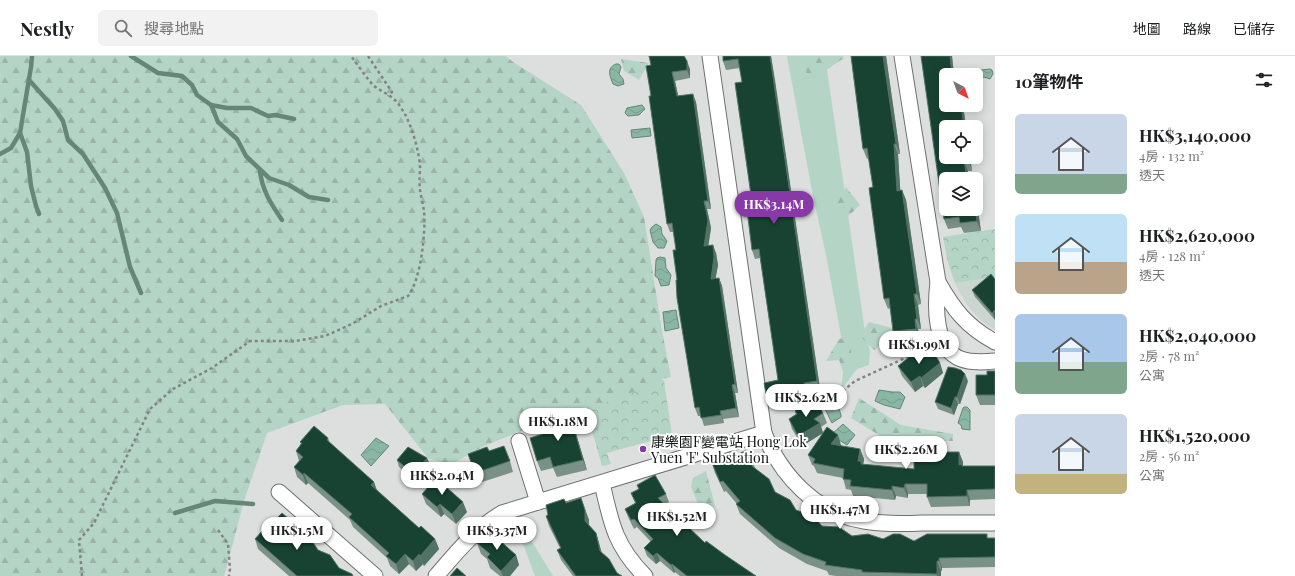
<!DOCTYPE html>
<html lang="zh-TW">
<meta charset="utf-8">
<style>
:root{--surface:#fff;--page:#f2f2f2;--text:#202124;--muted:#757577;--line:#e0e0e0;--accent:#8938a7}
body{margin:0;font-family:"Playfair Display","Noto Sans TC",serif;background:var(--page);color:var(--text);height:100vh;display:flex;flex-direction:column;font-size:15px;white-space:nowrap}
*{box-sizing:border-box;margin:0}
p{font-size:13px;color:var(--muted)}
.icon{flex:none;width:22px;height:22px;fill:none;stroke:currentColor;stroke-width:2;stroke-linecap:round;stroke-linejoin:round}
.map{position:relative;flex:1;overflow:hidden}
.side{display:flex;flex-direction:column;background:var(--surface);width:300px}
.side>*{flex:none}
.needle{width:26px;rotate:139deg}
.tools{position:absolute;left:939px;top:12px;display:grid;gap:8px}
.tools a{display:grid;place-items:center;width:44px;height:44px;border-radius:6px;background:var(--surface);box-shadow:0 2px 10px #0003;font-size:20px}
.price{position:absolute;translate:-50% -34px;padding:0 9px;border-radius:14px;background:#fff;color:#222;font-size:13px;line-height:26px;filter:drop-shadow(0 1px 2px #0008)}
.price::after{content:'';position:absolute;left:50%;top:24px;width:12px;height:9px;margin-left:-6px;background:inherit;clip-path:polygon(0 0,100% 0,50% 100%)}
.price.on{background:var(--accent);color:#fff}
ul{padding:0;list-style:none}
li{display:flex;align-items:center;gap:12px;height:100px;padding:0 20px}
li span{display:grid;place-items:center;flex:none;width:112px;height:80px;border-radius:6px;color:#555}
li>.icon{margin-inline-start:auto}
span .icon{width:48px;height:48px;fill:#fffc;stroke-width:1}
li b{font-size:17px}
h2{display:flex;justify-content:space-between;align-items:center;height:48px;padding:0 20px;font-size:17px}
header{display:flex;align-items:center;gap:24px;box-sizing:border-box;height:56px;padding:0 20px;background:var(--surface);border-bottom:1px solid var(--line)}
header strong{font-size:19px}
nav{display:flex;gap:22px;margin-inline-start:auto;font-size:14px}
.search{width:280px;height:36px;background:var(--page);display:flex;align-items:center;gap:10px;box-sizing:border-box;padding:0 14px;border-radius:6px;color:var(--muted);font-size:15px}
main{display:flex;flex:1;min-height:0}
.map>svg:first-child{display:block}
.built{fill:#cbd6d0}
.green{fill:#b4d4c5}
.forest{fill:url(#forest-firs)}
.park{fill:url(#park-crowns)}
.water{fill:url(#water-waves);stroke:#668678}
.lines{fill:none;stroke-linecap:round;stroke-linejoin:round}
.stream{stroke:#668678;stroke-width:4.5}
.minor-casing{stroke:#6e7170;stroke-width:17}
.path{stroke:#828484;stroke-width:2.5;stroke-dasharray:3 3;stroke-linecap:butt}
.minor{stroke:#fff;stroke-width:15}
.wall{fill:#7a9188}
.shaded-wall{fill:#537266}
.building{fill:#184333;stroke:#537266}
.poi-dot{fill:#8938a7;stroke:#fff;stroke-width:1.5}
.labels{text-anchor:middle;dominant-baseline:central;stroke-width:4;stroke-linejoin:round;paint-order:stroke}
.poi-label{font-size:14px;fill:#121313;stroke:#fff;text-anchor:start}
</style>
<header>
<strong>Nestly</strong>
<div class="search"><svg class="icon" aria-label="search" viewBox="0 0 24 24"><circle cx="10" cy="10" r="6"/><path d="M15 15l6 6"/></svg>搜尋地點</div>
<nav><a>地圖</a><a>路線</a><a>已儲存</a></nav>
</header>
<main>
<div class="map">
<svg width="995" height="520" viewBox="0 0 995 520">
<defs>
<pattern id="forest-firs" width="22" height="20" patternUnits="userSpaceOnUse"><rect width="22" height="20" fill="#b4d4c5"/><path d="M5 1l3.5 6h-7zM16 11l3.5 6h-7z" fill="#9ab5a8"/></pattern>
<pattern id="park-crowns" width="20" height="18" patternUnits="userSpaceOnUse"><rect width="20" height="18" fill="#b4d4c5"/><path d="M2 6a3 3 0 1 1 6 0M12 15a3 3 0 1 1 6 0" fill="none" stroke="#9ab5a8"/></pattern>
<pattern id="water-waves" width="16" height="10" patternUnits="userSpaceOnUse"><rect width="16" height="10" fill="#8ab7a3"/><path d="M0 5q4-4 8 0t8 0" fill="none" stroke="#769c8b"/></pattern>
</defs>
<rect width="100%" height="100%" fill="#dcdfde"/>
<polygon class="built" points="995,221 995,274 983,266 970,253 960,237 955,227"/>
<g class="green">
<polygon points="787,0 825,0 865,276 870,295 869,309 857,313 841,334 845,301 826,199 812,135"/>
<polygon points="518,463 553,520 535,520 514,464"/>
</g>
<g class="forest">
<polygon points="0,0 506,0 513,6 581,49 624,117 644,161 662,275 671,321 662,323 670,377 601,397 586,351 536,369 484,390 450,409 428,402 385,348 343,349 267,377 244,445 229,502 224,520 0,520"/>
<polygon points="809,0 843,0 844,2 804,29"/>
<polygon points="621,3 649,7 639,24 624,15"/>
<polygon points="846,131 860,149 844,164 834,153"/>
<polygon points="869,266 892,272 893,277 887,285 874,294 860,280"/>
<polygon points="850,280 852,310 844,318 839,304 826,305 839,283"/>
<polygon points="859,342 901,369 953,378 953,385 887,384 851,362"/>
<polygon points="706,415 715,450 700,453 691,431 693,422"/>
</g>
<g class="park">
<polygon points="995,173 995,221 955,227 948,207 943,181"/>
<polygon points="664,324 672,379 607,397 611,408 602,410 586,354"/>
</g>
<g class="water">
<path d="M616,8H619L621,11L619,18L623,23L624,28L618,30L613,28C610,20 606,12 616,8Z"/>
<polygon points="990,13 992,14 993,18 990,23 984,21 976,26 976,19 969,19 972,15"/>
<polygon points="642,49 645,53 639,59 628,60 625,57 627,52"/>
<polygon points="650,72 651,80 632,82 631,74"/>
<polygon points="656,168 661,171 662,178 667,185 664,192 658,192 653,186 650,174 652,171"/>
<polygon points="660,201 665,202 666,212 671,219 669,229 661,230 658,222 655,220 656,204 657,202"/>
<polygon points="676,254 679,272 665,275 663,256"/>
<polygon points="879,334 892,336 900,336 905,341 900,353 884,349 875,345"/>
<polygon points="837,347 841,359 841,361 832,367 824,351 825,350"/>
<polygon points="964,351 967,351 970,354 970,374 962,373 961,369 958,367 963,352"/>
<polygon points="843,368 855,379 847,389 831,379"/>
<polygon points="376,382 389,390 371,410 361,399"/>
</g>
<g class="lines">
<g class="stream">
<polyline points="32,0 31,11 20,77 27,96 31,130 36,150 39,158"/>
<polyline points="131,0 158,17 182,20 192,29 197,39 211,49 218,66 237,83 246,100 269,122 289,129 309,141 328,144"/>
<polyline points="29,24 55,53 63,65 68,84 83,98 105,132 117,157 130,211 141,237"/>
<polyline points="211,49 227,52 251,52 268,60 276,59 294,63"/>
<polyline points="0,98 11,92 20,77"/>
<path d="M260,115C262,134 271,148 282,164"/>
<polyline points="175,457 215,445 253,448"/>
</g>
<g class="minor-casing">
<g id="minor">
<path d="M710,0L764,377C781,420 817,458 864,465C883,468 903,468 922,467C946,467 971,467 995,467"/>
<path d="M902,0L938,226C935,250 934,293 961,303C972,307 984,306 995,305"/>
<path d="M938,226C954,254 966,270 995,286"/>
<polyline points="519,385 538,446"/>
<path d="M602,427C611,467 615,490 645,520"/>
<polyline points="279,436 375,520"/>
<path d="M436,520C456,497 475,473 502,457L764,377"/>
</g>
</g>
<g class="path">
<polyline points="368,0 392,36 388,40"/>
<polyline points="773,349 838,339 855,325 929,291"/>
<polyline points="218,474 228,488 230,513 229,520"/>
<path d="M82,520L79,484L94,467L150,353L173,333L212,312L250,285H296L325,280L352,268L381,250L408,240C421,224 426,175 424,155C423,148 421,141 420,134C419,126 420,117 420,109C418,92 413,75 406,60C403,55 399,48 396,45C389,38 380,35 373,29C365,20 358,9 351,0"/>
</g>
<use href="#minor" class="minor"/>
</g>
<g class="wall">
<polygon points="723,0 771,0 820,333 808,335 810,340 769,346 766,338 778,324 760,202 755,203 752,194 753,153 742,26 740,12 726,14 723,5"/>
<polygon points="851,0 886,0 900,98 898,98 900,135 902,134 906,144 921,248 918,249 921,273 918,273 920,283 897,286 893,275 890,252 888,253 884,243 873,131 869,102 867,103 863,93"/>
<polygon points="921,0 952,0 954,19 946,49 963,49 966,71 946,101 970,101 972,115 968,115 946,123 976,153 976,145 981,175 964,177 961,171 948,173 944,163"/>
<polygon points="651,9 690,13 690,22 675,25 678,40 696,46 711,153 707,153 711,172 708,190 716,197 718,209 715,223 719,222 722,230 738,337 735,337 739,361 723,363 724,367 704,370 701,360 698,360 695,352 677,224 676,194 674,176 670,176 667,168 651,40"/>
<polygon points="995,223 995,264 975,241 972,234"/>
<polygon points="916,302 940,307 943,317 925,332 923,330 915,336 902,320 898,310"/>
<polygon points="995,315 995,349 980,349 976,339 987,319"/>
<polygon points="968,325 960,348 958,348 954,359 938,353 935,346"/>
<polygon points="795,355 823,357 827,367 821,371 823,376 841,389 841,390 860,393 864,403 863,409 914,413 959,396 963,406 963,410 995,410 995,443 970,444 970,450 931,451 927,441 927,438 908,438 908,442 896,440 895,444 853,440 851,434 846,433 843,422 817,417 814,410 812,409 808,399 823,377 802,390 792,373 789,363 796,358"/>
<polygon points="570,358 573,368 587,414 557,421 553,412 541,415 537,405 543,378 549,366"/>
<polygon points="328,382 330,387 374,426 377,434 419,472 435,483 439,493 424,510 423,508 416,515 409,508 399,518 390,510 387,502 353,471 350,464 308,427 306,429 297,421 294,411 299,405 296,395 301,388 300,386"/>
<polygon points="489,395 510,405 513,416 479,427 468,398"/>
<polygon points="427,402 430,409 416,425 399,411 397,404"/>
<polygon points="732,402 752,404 755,412 775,436 796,454 822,470 852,480 883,483 914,485 995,482 995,511 942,512 942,515 941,515 941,520 836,520 829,519 827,515 807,508 779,492 740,458 736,448 737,448 726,435 724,436 715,417 712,407"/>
<polygon points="637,429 666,438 669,446 664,449 705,487 725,499 756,520 680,520 675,516 674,517 660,505 656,508 647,500 644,492 651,486 637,471 634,473 628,461 625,453 635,447 631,437 639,433"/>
<polygon points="422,438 467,456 456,468 444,458 441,461 426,448"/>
<polygon points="581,442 589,464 589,469 596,477 599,487 601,496 617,517 622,520 573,520 561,504 557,494 560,492 549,470 546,460 548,459 566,447"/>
<polygon points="271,468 295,474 339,512 353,520 289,520 258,493 255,483"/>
<polygon points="477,487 516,499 519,509 510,520 500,520 490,512 487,503 481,498"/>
</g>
<g class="shaded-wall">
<polygon points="770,0 771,0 775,24 820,333 817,325"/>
<polygon points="883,0 886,0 900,98 896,88"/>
<polygon points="950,0 952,0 954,19 952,19"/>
<polygon points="687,5 690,13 690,22 687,14"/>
<polygon points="672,16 675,25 680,48 677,40"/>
<polygon points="693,38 696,46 711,153 708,145"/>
<polygon points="961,49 963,49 966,71 964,71"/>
<polygon points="894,88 898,98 901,145 897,135"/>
<polygon points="968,101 970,101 972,115 969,105"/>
<polygon points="964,105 968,115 969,123 967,123"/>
<polygon points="902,134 906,144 921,248 917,238"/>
<polygon points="704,145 707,153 711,172 707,199 704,190"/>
<polygon points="976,145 977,147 981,175 977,165 975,153 976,153"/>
<polygon points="713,189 716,197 718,209 714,232 711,223"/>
<polygon points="719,222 722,230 738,337 735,328"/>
<polygon points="914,238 918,249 921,273 917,263"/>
<polygon points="995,254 995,264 992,257"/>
<polygon points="915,263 918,273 920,283 916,273"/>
<polygon points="940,307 943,317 925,332 921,322"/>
<polygon points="965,318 968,325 960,348 957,341"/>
<polygon points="920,320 923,330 915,336 911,326"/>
<polygon points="732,329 735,337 739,361 736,352"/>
<polygon points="955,341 958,348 954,359 951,352"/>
<polygon points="720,355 723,363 724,367 721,359"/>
<polygon points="570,358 573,368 587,414 583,404"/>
<polygon points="820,367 823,377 802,390 798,380"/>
<polygon points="838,379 841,389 835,398 831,388"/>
<polygon points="860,393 864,403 863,409 865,415 858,405"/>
<polygon points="959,396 963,406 963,411 959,409"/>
<polygon points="427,402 430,409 416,425 413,418"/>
<polygon points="304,417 308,427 306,429 303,419"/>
<polygon points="374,426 377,436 371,429"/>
<polygon points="905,428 908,438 908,442 904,432"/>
<polygon points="892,430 896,440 895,444 892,434"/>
<polygon points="967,434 970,444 970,450 967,440"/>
<polygon points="463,446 467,456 456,468 452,458"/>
<polygon points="440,448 444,458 441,461 437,451"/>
<polygon points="585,454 589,464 588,475 585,465"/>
<polygon points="596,477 599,487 604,505 600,495"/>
<polygon points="435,483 439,493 424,510 420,500"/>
<polygon points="657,497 660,505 656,508 653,500"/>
<polygon points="405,498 409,508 399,518 396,508"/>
<polygon points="419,498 423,508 416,515 413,505"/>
<polygon points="516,499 519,509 510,520 503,520 501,515"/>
<polygon points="939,502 942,512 942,515 939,505"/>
<polygon points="937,505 941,515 941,520 937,520"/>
<polygon points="672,508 675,516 674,517 671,509"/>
</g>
<g class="building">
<polygon points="649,0 684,0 687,5 687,14 672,16 677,40 693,38 708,145 704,145 708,164 704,190 713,189 714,201 711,223 719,222 735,328 732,329 736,352 720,355 721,359 701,362 699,351 695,352 677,242 676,224 677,224 673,194 676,194 672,167 667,168 649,40 651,40 646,10 651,9"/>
<polygon points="723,0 770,0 817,325 804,327 807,332 766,338 764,327 778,324 759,193 752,194 747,154 753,153 735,27 742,26 738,3 723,5"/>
<polygon points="851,0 883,0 896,88 894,88 897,135 902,134 917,238 914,238 917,263 915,263 916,273 893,275 889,242 884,243 869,132 873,131 870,112 867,92 863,93"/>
<polygon points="921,0 950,0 952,19 946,19 946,49 961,49 964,71 946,71 946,101 968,101 969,105 964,105 967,123 946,123 946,153 975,153 977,165 960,167 959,161 944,163"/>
<polygon points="991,218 995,223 995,254 992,257 972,234"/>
<polygon points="929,291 934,297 940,307 921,322 920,320 911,326 898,310 913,298 916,302"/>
<polygon points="948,311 955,312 961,314 965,318 957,341 955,341 951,352 935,346"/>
<polygon points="987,315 995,315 995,339 976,339 976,319 987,319"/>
<polygon points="814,343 823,357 814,363 820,367 798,380 789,363 797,358 795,355"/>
<polygon points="570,358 583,404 553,411 550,401 537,405 530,382 543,378 540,369 549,366 548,364"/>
<polygon points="314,370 328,382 327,384 374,426 371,429 419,472 421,470 435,483 420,500 419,498 413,505 405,498 396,508 386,500 389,497 349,461 352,458 304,417 303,419 294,411 303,401 296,395 302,387 300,386"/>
<polygon points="827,371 838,379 831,388 860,393 858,405 861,405 861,408 914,413 914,396 959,396 959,409 962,408 962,410 995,410 995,433 967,434 967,440 927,441 927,428 905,428 904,432 892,430 892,434 850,430 851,424 843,423 844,413 813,407 815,403 808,399"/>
<polygon points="504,390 510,405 475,417 468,398 487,391 489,395"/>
<polygon points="408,391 427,402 413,418 397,404"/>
<polygon points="746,394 752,404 752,410 769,423 775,436 790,444 796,454 813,460 822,470 839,471 852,480 868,478 883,483 893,478 900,478 914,485 927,478 987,478 987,482 995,482 995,501 939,502 939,505 937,505 937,518 862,516 862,514 825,509 826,506 803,498 775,482 736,448 740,445 723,425 720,426 712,407 730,397 732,402"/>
<polygon points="655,419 666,438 658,442 705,487 706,485 725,499 756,520 687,520 672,508 671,509 657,497 653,500 644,492 653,483 634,463 631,464 625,453 636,447 631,437 639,433 637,429"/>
<polygon points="436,422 463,446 452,458 440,448 437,451 422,438"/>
<polygon points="581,442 585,454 585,465 596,477 600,495 609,503 617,517 622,520 576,520 557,494 561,492 546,460 548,459 546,449 564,443 566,447"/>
<polygon points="282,457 289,463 295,474 305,478 310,482 318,494 330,499 339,512 352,518 353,520 297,520 255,483 269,467 271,468"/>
<polygon points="489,475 516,499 501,515 487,501 490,498 477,487"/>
<polygon points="457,512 466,520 450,520"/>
</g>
<circle class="poi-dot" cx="643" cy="393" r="4"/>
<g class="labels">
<g class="poi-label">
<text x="651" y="385">康樂園F變電站 Hong Lok<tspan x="651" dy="16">Yuen 'F' Substation</tspan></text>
</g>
</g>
</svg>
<div class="tools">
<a><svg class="needle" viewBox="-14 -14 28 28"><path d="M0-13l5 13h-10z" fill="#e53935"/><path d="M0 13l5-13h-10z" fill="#757577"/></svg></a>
<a><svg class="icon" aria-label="locate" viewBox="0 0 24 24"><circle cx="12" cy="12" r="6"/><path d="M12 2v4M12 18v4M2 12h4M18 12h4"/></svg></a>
<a><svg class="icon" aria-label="layers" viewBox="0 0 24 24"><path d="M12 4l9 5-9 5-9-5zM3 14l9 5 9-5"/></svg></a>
</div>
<b class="price on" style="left:774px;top:169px">HK$3.14M</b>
<b class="price" style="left:919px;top:309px">HK$1.99M</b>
<b class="price" style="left:806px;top:362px">HK$2.62M</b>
<b class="price" style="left:558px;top:386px">HK$1.18M</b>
<b class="price" style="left:906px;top:414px">HK$2.26M</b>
<b class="price" style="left:442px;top:440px">HK$2.04M</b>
<b class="price" style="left:840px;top:474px">HK$1.47M</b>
<b class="price" style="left:677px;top:481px">HK$1.52M</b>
<b class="price" style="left:297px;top:495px">HK$1.5M</b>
<b class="price" style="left:497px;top:495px">HK$3.37M</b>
</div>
<section class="side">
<h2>10筆物件<svg class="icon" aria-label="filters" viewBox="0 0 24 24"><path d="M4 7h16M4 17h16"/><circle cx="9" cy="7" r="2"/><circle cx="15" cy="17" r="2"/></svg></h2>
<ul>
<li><span style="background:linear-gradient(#c9d6e8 75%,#7fa58c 0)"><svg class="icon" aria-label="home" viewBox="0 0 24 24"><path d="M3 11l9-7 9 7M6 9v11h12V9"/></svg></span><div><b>HK$3,140,000</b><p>4房 · 132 m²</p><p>透天</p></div></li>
<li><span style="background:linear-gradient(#bfe0f5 60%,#b9a48a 0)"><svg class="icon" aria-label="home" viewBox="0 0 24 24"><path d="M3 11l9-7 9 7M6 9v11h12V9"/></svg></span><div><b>HK$2,620,000</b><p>4房 · 128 m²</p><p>透天</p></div></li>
<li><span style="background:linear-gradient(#a9c7e8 60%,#7fa58c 0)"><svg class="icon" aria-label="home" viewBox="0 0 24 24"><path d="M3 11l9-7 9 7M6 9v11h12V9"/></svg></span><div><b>HK$2,040,000</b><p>2房 · 78 m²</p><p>公寓</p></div></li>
<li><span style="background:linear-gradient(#c9d6e8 75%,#c2b280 0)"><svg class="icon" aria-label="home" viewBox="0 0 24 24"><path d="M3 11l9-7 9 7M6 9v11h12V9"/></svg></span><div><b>HK$1,520,000</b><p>2房 · 56 m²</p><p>公寓</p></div></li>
</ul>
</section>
</main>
